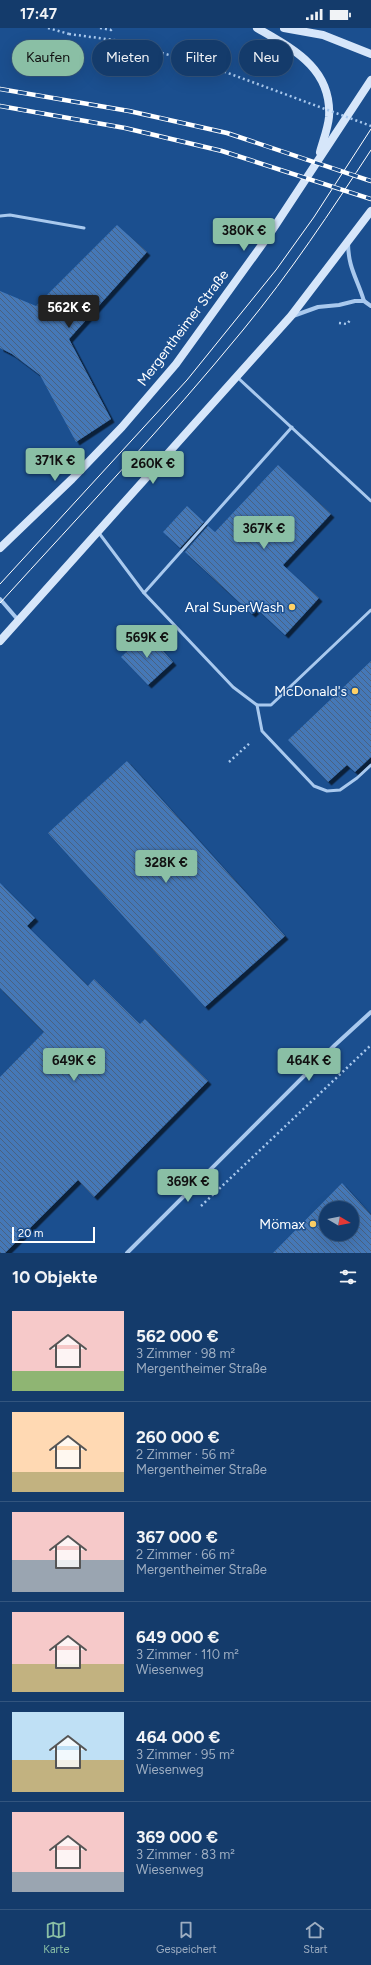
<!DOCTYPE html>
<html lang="de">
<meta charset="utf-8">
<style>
:root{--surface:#143b6b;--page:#214673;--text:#f1f3f6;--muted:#9dadc1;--line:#33557e;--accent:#8abfa5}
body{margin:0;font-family:Figtree,sans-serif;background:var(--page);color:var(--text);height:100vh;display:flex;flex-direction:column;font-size:15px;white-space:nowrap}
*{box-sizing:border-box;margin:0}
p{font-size:13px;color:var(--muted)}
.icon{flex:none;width:22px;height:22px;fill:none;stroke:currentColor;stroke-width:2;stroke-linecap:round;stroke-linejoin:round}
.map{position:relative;height:1225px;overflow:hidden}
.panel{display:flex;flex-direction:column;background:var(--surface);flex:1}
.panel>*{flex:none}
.hud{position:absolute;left:12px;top:12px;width:347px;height:36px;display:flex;gap:8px}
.needle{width:26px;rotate:100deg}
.controls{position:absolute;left:319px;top:1173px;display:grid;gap:8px}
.controls a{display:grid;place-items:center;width:40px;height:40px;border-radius:50%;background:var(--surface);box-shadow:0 4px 16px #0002,0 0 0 1px var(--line);font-size:20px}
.scale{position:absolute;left:12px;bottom:10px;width:83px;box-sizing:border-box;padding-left:4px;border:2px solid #fff;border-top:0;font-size:11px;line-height:14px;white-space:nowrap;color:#fff;-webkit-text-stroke:3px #1b4f8f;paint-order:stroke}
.price{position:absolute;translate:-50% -34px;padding:0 9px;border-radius:4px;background:var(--accent);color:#111;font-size:13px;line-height:26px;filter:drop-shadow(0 1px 2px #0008)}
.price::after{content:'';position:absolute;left:50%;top:24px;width:12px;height:9px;margin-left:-6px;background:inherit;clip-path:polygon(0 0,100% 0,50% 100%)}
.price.selected{background:#222;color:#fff}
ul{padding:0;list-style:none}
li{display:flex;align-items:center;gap:12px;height:100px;padding:0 12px}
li+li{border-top:1px solid var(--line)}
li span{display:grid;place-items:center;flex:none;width:112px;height:80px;border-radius:0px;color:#555}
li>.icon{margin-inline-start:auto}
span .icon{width:48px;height:48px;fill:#fffc;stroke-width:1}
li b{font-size:17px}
h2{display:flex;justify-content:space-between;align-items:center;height:48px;padding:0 12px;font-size:17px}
.tag{padding:0 14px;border-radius:18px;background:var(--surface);box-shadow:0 4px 16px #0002,0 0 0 1px var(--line);font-size:14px;line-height:36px}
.tag.selected{background:var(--accent);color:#111}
.status{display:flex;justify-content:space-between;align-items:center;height:28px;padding:0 20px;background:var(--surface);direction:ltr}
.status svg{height:11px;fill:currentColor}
.dock{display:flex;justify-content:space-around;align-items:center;height:56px;border-top:1px solid var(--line);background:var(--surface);font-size:11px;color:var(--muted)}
.dock a{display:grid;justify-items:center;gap:2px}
.dock .selected{color:var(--accent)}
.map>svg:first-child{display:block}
.building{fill:url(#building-back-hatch);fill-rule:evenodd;filter:url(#shadow)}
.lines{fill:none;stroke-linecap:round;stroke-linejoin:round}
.path{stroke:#a9c9ee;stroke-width:2.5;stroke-dasharray:2 3;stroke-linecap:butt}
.lane{stroke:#a9c9ee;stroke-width:3}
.street{stroke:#a9c9ee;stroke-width:4}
.secondary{stroke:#d6e6fa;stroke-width:8}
.tram{stroke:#fff;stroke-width:1}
.rail-casing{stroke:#fff;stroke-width:4.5}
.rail{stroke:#1b4f8f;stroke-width:3;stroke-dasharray:9;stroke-linecap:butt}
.path-bridge{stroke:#a9c9ee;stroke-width:2.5;stroke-dasharray:2 3;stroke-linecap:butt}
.poi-dot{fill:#ffd166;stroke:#1b4f8f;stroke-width:1.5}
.labels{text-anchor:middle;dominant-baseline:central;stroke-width:3;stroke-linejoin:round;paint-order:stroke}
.street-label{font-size:14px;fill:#fff;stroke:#1b4f8f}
.poi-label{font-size:14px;fill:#fff;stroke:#1b4f8f;text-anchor:end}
</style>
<div class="status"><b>17:47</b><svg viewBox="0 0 49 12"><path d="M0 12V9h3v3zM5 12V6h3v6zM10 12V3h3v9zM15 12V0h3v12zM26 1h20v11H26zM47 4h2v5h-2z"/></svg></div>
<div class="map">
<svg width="371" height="1225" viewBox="0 0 371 1225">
<defs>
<pattern id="building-back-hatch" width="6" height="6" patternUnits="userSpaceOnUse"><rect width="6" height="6" fill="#4478b7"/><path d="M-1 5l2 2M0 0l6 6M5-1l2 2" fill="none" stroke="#486282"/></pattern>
<filter id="shadow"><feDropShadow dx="3.5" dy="3.5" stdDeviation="0" flood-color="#0009"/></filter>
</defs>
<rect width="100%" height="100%" fill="#1b4f8f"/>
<g class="building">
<polygon points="117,197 147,224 69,311 111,391 76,414 40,347 12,326 0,320 0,263 36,278"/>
<polygon points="278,437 331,486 283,537 319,570 285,607 257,581 252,586 185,524 208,498 215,504"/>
<polygon points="187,478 204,494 180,520 163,504"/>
<polygon points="147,605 173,634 148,657 121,629"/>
<polygon points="371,633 371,729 355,744 347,737 328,754 288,712"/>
<polygon points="127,733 285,908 205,979 48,805"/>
<polygon points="0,855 35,890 27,898 88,958 94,951 140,996 145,991 208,1053 94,1169 78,1152 5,1225 0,1225 0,1049 44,1004 0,960"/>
<path d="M342,1155L371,1187V1225H273ZM326,1180H352V1206H326Z"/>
</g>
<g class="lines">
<g class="path">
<polyline points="48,0 69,6"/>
<polyline points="100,0 111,2 113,0"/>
<polyline points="339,295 347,296 351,291"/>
<polyline points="229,734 251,714"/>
<polyline points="201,1178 371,1017"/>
</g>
<g class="lane">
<polyline points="0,188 10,187 84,200"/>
<polyline points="237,349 371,473"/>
<polyline points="99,505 144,565 233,659 257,677 271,677 371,582"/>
<polyline points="144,565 292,399"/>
<polyline points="257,677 262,703 314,758 327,763 340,762 357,750 371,737"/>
</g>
<g class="street">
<path d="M348,214C348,240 357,250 364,273"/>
<polyline points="293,288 318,279 339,277 355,273 364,273 371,278"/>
<polyline points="0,571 19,593"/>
<polyline points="127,1225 335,1017 371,984"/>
</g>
<g class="secondary">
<path d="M257,0C293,21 332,40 329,89C328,100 323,113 320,124"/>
<polyline points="284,0 323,7 371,26"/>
<polyline points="0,520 72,451 122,399 176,336 269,207 371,52"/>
<polyline points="0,613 291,288 371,183"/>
</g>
<g class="tram">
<polyline points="0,556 187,352 276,242 314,189 371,101"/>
<path d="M0,575C82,485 166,396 243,302C290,245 331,183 371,122"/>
</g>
<g class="rail-casing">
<g id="rail">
<polyline points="0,61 129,83 227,105 371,153"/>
<polyline points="0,78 125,100 222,123 371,171"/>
</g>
</g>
<use href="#rail" class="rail"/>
<polyline class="path-bridge" points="69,6 121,13 217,41 371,98"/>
</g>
<g class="poi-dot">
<circle cx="292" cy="579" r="4"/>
<circle cx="355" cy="663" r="4"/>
<circle cx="313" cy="1196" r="4"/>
</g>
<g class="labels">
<g class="street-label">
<text transform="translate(183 300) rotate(-53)">Mergentheimer Straße</text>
</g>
<g class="poi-label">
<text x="284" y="579">Aral SuperWash</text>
<text x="347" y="663">McDonald's</text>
<text x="305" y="1196">Mömax</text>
</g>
</g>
</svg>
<div class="controls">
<a><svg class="needle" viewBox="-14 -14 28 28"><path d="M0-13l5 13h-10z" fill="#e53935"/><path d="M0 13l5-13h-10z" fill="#9dadc1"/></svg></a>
</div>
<div class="scale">20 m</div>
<b class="price" style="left:244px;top:224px">380K €</b>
<b class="price selected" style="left:69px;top:301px">562K €</b>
<b class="price" style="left:55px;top:454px">371K €</b>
<b class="price" style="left:153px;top:457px">260K €</b>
<b class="price" style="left:264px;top:522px">367K €</b>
<b class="price" style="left:147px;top:631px">569K €</b>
<b class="price" style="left:166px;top:856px">328K €</b>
<b class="price" style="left:74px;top:1054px">649K €</b>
<b class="price" style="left:309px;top:1054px">464K €</b>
<b class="price" style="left:188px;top:1175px">369K €</b>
<div class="hud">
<a class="tag selected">Kaufen</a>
<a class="tag">Mieten</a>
<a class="tag">Filter</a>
<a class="tag">Neu</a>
</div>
</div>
<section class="panel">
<h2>10 Objekte<svg class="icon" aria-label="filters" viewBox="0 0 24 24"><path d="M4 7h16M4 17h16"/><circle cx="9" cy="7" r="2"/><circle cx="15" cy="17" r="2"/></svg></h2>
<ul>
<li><span style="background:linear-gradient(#f6c9c9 75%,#8fb573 0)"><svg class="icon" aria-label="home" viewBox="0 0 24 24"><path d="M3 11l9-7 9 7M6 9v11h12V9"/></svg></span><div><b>562 000 €</b><p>3 Zimmer · 98 m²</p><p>Mergentheimer Straße</p></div></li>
<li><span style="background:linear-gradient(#ffd9b3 75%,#c2b280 0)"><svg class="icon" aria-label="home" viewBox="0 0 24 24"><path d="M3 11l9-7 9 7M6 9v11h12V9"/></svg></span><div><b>260 000 €</b><p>2 Zimmer · 56 m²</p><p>Mergentheimer Straße</p></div></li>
<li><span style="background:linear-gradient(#f6c9c9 60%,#9aa5b1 0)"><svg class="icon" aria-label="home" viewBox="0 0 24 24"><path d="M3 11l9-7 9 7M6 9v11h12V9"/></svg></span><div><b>367 000 €</b><p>2 Zimmer · 66 m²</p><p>Mergentheimer Straße</p></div></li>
<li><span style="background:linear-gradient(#f6c9c9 65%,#c2b280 0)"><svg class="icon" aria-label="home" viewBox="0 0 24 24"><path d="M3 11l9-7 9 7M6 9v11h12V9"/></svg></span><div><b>649 000 €</b><p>3 Zimmer · 110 m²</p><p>Wiesenweg</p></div></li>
<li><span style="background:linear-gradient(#bfe0f5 60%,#c2b280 0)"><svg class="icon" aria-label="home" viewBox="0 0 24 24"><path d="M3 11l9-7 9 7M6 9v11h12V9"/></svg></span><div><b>464 000 €</b><p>3 Zimmer · 95 m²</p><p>Wiesenweg</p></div></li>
<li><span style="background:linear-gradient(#f6c9c9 75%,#9aa5b1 0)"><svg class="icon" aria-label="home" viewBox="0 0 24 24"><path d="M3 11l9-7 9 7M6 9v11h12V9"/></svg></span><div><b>369 000 €</b><p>3 Zimmer · 83 m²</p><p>Wiesenweg</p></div></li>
</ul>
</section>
<nav class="dock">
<a class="selected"><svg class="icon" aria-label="map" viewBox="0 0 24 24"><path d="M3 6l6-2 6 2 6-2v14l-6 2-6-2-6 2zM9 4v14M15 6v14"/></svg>Karte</a>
<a><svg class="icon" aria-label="saved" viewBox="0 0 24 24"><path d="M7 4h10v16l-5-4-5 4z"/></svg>Gespeichert</a>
<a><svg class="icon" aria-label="home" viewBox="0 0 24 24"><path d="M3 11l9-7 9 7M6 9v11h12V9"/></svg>Start</a>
</nav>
